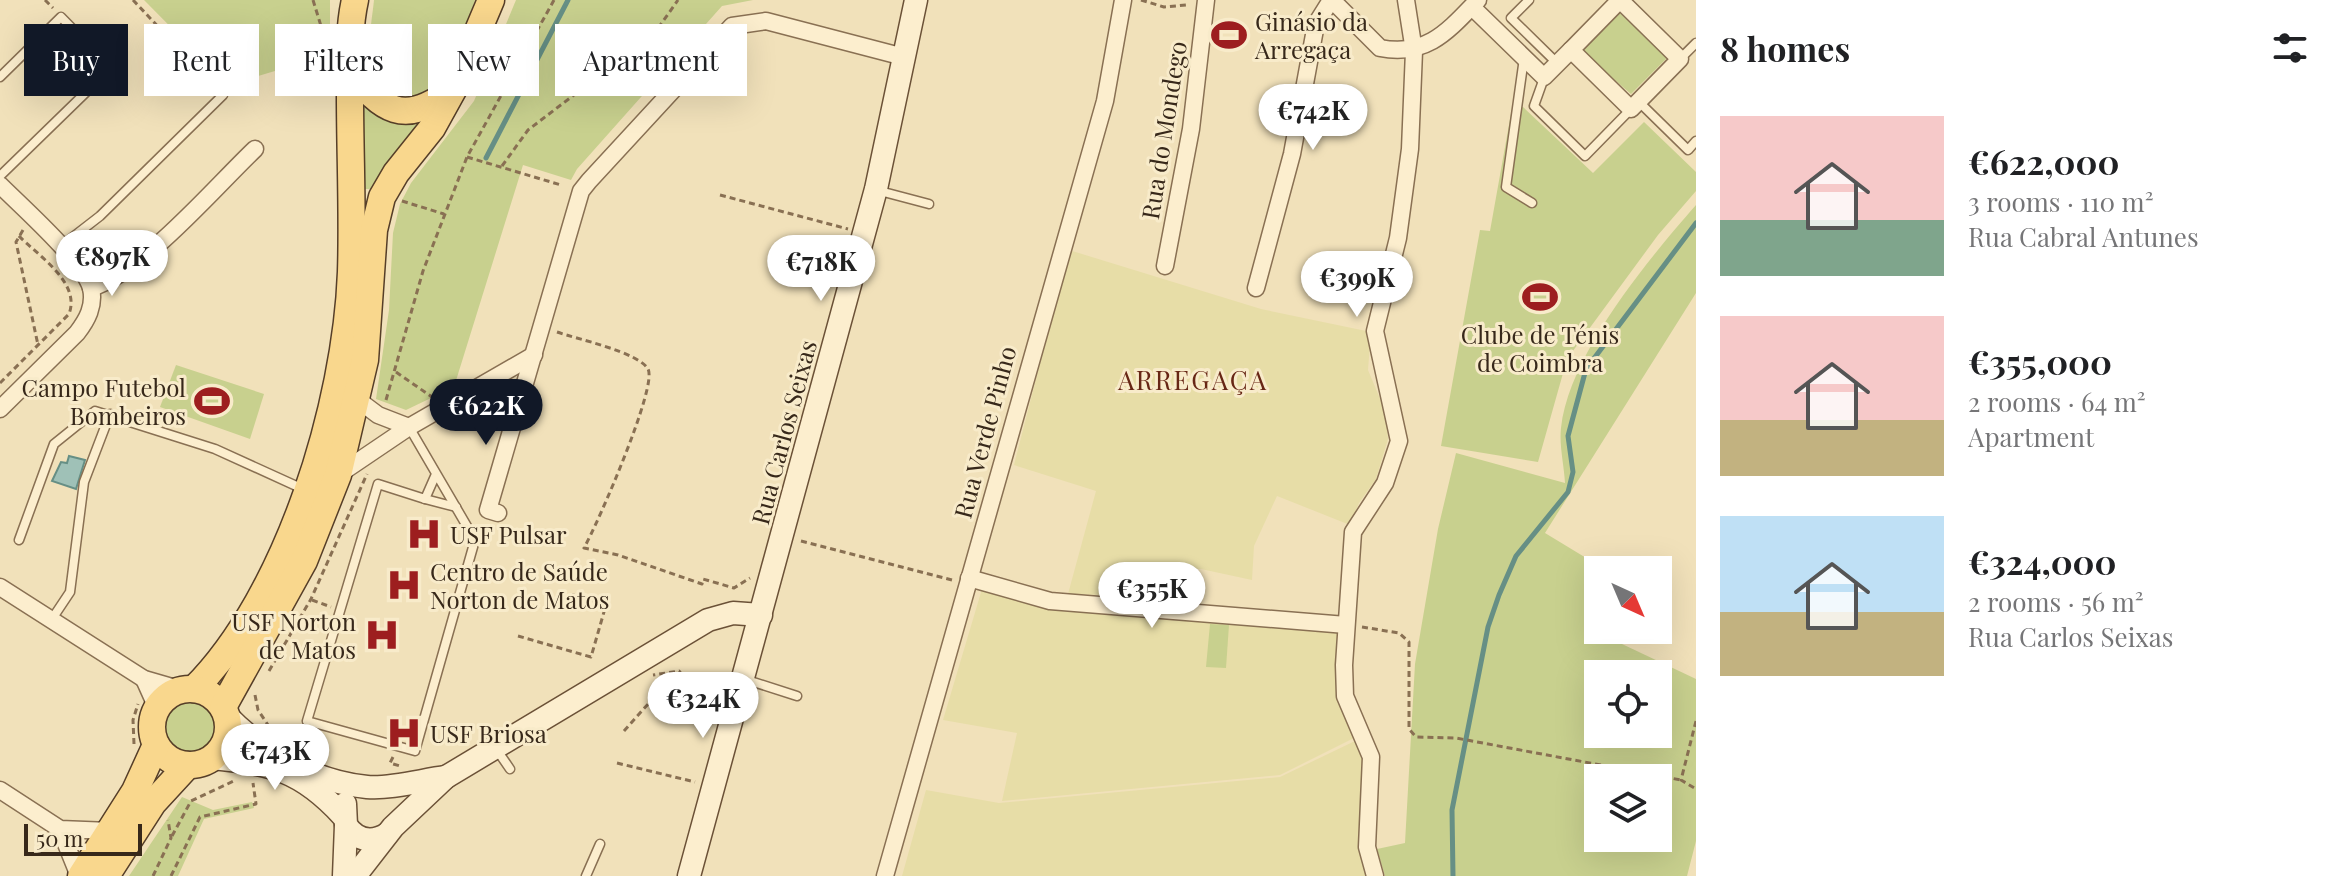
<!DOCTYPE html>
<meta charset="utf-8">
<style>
:root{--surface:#fff;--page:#f2f2f2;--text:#202124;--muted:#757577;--accent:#111827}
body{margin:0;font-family:"Playfair Display",serif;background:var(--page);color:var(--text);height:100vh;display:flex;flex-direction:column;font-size:30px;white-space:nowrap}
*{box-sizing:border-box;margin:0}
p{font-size:26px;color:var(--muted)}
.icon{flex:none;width:44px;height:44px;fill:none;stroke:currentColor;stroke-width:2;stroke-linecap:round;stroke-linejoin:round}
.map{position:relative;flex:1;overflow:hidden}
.side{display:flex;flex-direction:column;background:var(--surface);width:640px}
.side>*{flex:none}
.banner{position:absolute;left:24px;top:24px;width:760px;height:72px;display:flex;gap:16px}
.needle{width:52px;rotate:136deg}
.fabs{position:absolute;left:1584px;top:556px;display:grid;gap:16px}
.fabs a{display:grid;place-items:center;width:88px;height:88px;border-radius:0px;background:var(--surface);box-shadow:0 8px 32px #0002;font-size:40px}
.scale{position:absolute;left:24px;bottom:20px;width:118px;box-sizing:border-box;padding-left:8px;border:4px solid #37281a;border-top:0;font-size:22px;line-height:28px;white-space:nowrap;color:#37281a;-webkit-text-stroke:6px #f8ebca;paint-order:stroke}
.price{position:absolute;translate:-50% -68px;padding:0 18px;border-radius:28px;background:#fff;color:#222;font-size:26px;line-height:52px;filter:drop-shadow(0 2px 4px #0008)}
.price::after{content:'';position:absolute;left:50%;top:48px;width:24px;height:18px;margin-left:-12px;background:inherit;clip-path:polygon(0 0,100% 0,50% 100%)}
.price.selected{background:var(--accent);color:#fff}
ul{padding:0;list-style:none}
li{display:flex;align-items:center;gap:24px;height:200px;padding:0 24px}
li span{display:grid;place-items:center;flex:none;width:224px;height:160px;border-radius:0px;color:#555}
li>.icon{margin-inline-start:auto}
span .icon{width:96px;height:96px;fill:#fffc;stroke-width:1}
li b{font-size:34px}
h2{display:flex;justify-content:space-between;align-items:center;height:96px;padding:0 24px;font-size:34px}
.chip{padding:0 28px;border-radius:0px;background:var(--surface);box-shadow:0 8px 32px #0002;font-size:28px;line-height:72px}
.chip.selected{background:var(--accent);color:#fff}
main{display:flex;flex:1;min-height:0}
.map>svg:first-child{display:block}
.farmland{fill:#e7dda7}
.green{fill:#c8d08e;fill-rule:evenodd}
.water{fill:#9fc1b7;stroke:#668f85;stroke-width:2}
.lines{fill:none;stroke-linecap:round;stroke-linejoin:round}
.stream{stroke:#668f85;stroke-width:5}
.lane-casing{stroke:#897053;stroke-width:11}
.street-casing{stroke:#897053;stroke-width:19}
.secondary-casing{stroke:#6b5137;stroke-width:25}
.primary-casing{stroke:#563e28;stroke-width:29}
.path{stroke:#897053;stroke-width:3;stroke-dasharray:6 4;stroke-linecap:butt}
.lane{stroke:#fceece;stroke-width:8}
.street{stroke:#fceece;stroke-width:16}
.secondary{stroke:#fceece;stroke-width:22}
.primary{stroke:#f9d78d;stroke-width:26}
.labels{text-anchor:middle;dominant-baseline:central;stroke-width:6;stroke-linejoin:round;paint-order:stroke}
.poi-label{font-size:24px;fill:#37281a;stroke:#f8ebca;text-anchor:start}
.street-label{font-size:24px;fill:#37281a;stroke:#f8ebca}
.neighbourhood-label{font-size:26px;letter-spacing:2px;fill:#672615;stroke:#f8ebca}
</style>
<main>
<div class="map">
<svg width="1696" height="876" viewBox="0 0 1696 876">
<rect width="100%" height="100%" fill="#f1e1ba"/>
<g class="farmland">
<polygon points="1069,250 1261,309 1371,332 1368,370 1386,413 1388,439 1376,479 1359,503 1350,525 1277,496 1254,546 1252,580 1201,569 1151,569 1139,596 1068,594 1096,491 1014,465"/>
<polygon points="982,589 1339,629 1356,737 1280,775 1002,801 1017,733 943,720"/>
<polygon points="1357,740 1362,757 1360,848 1367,876 902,876 926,790 999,803 1280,777"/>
</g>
<g class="green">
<polygon points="144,0 330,0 330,35 307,33 295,65 228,85"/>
<path d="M374,0H475C467,22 455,69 438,85C430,92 416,98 405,97C356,94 371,32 374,0Z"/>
<polygon points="516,0 753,0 722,6 577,169 571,180 523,165 454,387 406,410 376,399 389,310 393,233 400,204 411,183 474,101"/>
<polygon points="1619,12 1667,58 1631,94 1581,51"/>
<path d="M359,103C380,120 398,127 425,122L377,189H359Z"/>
<polygon points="1523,107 1593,173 1644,122 1696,172 1696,191 1658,235 1567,359 1538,462 1441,446 1480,230 1490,231 1512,108"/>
<path d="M1696,205V293L1545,533L1606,570H1598V630H1621L1622,644L1696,679V841L1687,876H1385L1377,849L1405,843L1415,664L1438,529L1456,453L1565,483C1564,465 1559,445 1561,428C1569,354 1648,260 1696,205ZM1598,674H1658V734H1598ZM1598,778H1658V838H1598Z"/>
<polygon points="176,365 264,394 250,439 160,407"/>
<polygon points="1210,624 1229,625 1226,668 1206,667"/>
<circle cx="190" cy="727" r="26"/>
<polygon points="182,797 213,810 252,802 254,808 204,819 178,876 129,876"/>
</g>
<polygon class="water" points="69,456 85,460 76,489 52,481 61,462 67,463"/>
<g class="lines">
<g class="stream">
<polyline points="486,158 568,0"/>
<polyline points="1453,876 1452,810 1488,627 1499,595 1516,556 1568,492 1573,472 1568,436 1586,369 1696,223"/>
</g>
<g class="lane-casing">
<g id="lane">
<polyline points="1529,0 1511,18 1557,63"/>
<polyline points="1524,58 1506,187 1532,203"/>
<polyline points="1680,59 1696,43"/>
<polyline points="0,77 61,17 111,68 0,176"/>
<polyline points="1544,78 1534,106 1585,156 1631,109"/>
<polyline points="1638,101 1688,150 1696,141"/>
<polyline points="876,190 929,204"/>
<polyline points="60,247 100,216 223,95"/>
<polyline points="409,427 475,540 415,751 307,721 378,484 425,499 436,474"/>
<polyline points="425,499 456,507"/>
<polyline points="19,540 54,444 95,411 215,449 303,489"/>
<polyline points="52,619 70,592 84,482 110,414"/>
<polyline points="744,679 797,696"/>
<polyline points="497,750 510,769"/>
<polyline points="586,876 600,844"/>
</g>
</g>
<g class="street-casing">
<g id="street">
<path d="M1332,0L1380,48C1427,57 1448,31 1478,0"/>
<polygon points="1620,0 1680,59 1631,109 1571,50"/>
<polyline points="1472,7 1544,77 1571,50"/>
<path d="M0,185C22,207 83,261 91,288C95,306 87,320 77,333L0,409"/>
<polyline points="1165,266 1191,129 1206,0"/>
<path d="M91,288C144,271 213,189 255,149"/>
<polyline points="1256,288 1292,154 1316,24 1331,0"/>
<polyline points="358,400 378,415 409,427"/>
<polyline points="338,475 409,427 534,355"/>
<polyline points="498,513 488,510 581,191 589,181 732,26 766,21 904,57"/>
<polyline points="969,578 1050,601 1346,625"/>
<polyline points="0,587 144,679 182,690"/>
<polyline points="144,679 157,708"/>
<polyline points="0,790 60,829 110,831"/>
<polyline points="60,829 79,876"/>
<polyline points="885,876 1105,101 1123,0"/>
<polyline points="1375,876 1367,847 1371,757 1345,696 1344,665 1353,532 1385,483 1399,441 1375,331 1398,238 1410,149 1414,51 1406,0"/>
</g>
</g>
<g class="secondary-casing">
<g id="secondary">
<path d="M227,716C263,753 315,782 367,787C392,789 422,780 446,777"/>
<path d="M212,758C272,764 301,770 343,816"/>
<path d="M345,804L346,825C356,840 371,844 387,834"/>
<polyline points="344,876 346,825"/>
<polyline points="355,876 393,827 446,777 708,620 733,613 761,615"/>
<polyline points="689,876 876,189 916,0"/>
</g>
</g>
<g class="primary-casing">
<g id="primary">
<path d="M350,70C383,111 403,126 450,92"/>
<path d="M194,689C289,594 346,404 351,272C353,214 350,155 350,96C350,64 348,31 355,0"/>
<circle cx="190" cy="727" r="38"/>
<polyline points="223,707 304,561 338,475 365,360 374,230 382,197 396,173 432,128 453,90 491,0"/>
<polyline points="81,876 135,791 156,745"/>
<polyline points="106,876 153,803 188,765"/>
</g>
</g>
<g class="path">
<polyline points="45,0 53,8"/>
<polyline points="133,0 215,87"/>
<polyline points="313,0 321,26 330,35"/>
<polyline points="1141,0 1164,7 1186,5"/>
<polyline points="467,157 561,185"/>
<polyline points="502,166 528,130 654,34 678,0"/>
<polyline points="720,195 848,229"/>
<polyline points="402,201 444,214"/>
<polyline points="23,230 16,242 38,345"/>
<path d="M557,332C577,339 638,352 648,369C658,386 597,525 584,548L618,555L702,584L703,579L734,588L750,578"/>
<polyline points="396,372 432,397"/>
<path d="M0,383L69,314C81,282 38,256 18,235"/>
<polyline points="386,400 423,271 467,157 554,0"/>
<polyline points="801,541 952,580"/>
<polyline points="312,600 331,607"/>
<polyline points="1362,627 1399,633 1409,642 1409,729 1416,737 1456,738 1681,780"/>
<polyline points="518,636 591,657 606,605 570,594"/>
<polyline points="269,671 311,599 367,474"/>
<polyline points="255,695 258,710 270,728"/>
<polyline points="1696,721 1681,780 1696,789"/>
<polyline points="624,731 657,694 682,675 679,671 653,675"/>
<polyline points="134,744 133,720 138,704"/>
<polyline points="393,757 390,763 400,766"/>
<polyline points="617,763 695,782"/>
<polyline points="172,836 191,801 236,780"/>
<polyline points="153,876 171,838 168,820"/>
<polyline points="171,876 200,817 256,804 253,783"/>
</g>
<use href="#lane" class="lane"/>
<use href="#street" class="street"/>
<use href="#secondary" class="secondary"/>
<use href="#primary" class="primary"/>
</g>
<defs>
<g id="stadium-bare" transform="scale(2.76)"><path d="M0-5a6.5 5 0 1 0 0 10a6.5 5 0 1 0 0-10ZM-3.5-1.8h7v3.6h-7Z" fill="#9d1e1f" stroke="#f8ebca" stroke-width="2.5" paint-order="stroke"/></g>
<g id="hospital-bare" transform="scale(2.76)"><path d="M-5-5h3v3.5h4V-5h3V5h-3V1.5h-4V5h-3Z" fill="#9d1e1f" stroke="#f8ebca" stroke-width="2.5" paint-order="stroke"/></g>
</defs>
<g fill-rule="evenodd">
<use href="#stadium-bare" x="1229" y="35"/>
<use href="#stadium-bare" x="1540" y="297"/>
<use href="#stadium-bare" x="212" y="401"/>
<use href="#hospital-bare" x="424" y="534"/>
<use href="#hospital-bare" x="404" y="585"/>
<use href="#hospital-bare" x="382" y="635"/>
<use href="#hospital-bare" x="404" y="733"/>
</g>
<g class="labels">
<g class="poi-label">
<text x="1255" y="21">Ginásio da<tspan x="1255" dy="28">Arregaça</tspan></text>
<text x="1540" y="334" text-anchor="middle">Clube de Ténis<tspan x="1540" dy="28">de Coimbra</tspan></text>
<text x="186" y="387" text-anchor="end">Campo Futebol<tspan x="186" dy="28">Bombeiros</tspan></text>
<text x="450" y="534">USF Pulsar</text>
<text x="430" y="571">Centro de Saúde<tspan x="430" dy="28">Norton de Matos</tspan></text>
<text x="356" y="621" text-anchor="end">USF Norton<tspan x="356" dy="28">de Matos</tspan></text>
<text x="430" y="733">USF Briosa</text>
</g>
<g class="street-label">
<text transform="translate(1163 130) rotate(-81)">Rua do Mondego</text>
<text transform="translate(783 432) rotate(-75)">Rua Carlos Seixas</text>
<text transform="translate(984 432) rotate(-75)">Rua Verde Pinho</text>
</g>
<g class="neighbourhood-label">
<text x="1193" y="379">ARREGAÇA</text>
</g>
</g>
</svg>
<div class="fabs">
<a><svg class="needle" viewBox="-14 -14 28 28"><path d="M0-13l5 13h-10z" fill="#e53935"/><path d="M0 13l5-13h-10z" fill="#757577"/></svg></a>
<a><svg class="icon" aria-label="locate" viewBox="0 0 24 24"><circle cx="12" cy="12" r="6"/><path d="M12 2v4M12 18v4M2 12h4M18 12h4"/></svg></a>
<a><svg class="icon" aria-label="layers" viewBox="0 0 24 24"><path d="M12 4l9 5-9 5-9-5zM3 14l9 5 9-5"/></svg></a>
</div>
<div class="scale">50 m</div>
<b class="price" style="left:1313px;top:152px">€742K</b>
<b class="price" style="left:112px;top:298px">€897K</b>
<b class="price" style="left:821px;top:303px">€718K</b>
<b class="price" style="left:1357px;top:319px">€399K</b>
<b class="price selected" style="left:486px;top:447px">€622K</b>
<b class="price" style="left:1152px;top:630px">€355K</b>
<b class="price" style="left:703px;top:740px">€324K</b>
<b class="price" style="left:275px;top:792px">€743K</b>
<div class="banner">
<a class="chip selected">Buy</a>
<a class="chip">Rent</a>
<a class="chip">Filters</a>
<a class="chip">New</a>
<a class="chip">Apartment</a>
</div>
</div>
<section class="side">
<h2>8 homes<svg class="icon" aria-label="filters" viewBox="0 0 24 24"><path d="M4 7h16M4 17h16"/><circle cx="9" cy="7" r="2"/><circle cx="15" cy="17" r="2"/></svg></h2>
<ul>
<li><span style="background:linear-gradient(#f6c9c9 65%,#7fa58c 0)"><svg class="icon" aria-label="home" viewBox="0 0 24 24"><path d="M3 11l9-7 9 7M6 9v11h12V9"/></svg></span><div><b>€622,000</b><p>3 rooms · 110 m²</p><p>Rua Cabral Antunes</p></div></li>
<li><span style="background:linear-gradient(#f6c9c9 65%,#c2b280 0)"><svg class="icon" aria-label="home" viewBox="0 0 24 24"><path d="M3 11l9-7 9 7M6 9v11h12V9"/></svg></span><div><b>€355,000</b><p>2 rooms · 64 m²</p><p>Apartment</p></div></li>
<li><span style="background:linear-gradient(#bfe0f5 60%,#c2b280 0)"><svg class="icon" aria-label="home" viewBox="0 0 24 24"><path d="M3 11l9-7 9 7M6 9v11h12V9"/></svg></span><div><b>€324,000</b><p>2 rooms · 56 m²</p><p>Rua Carlos Seixas</p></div></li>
</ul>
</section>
</main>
